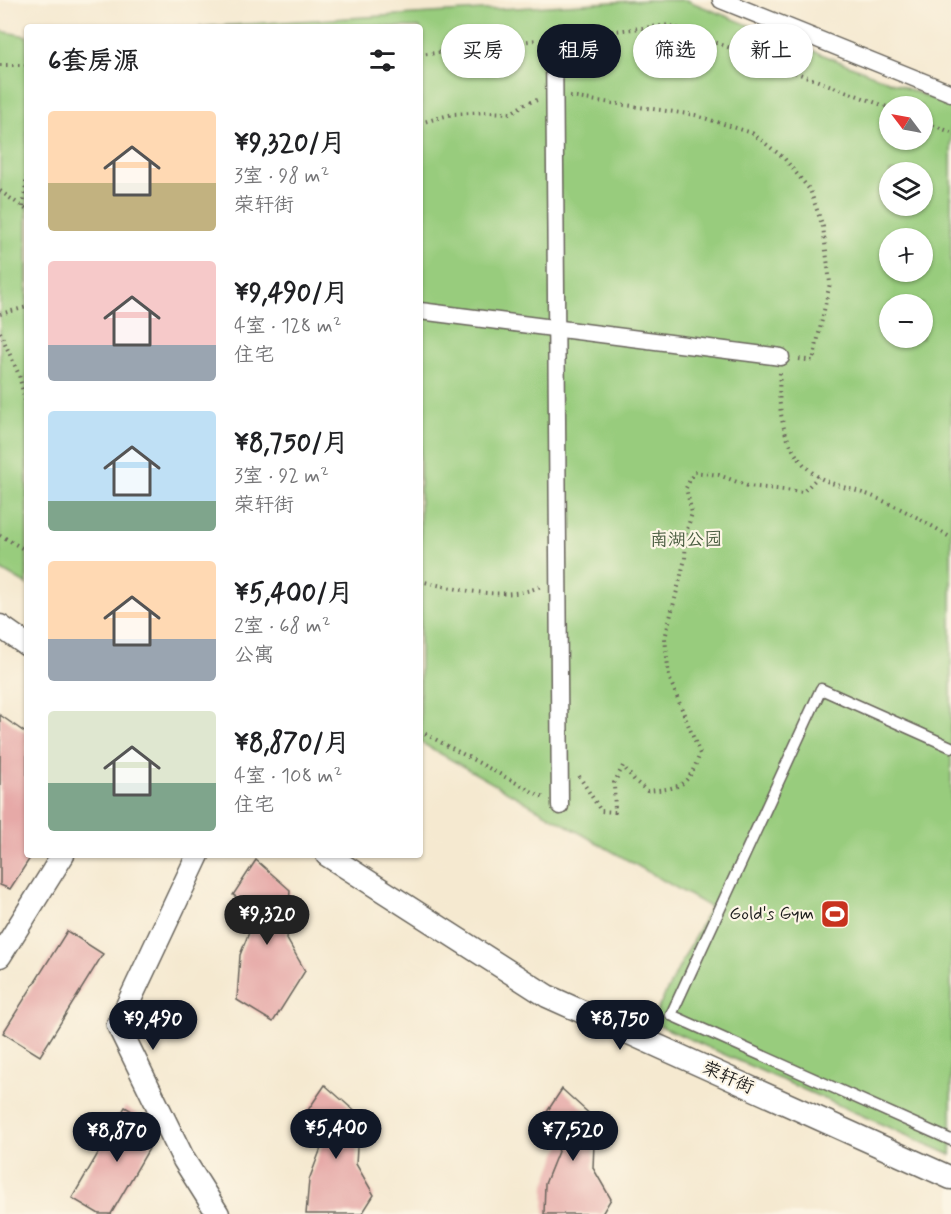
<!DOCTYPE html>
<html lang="zh">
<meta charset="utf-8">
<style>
:root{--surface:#fff;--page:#f6f6f6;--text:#202124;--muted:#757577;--accent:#111827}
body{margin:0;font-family:Mynerve,"LXGW WenKai TC",sans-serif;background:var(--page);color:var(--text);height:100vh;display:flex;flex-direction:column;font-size:22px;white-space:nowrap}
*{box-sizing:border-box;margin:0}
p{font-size:20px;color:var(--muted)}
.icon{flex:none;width:33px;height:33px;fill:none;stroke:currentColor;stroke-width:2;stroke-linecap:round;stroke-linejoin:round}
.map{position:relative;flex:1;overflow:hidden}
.side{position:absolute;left:24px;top:24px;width:399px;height:834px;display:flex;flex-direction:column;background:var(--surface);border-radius:6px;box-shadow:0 2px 4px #0004}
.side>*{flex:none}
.hud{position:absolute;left:441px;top:24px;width:420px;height:54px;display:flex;gap:12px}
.needle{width:39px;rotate:302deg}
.fabs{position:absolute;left:879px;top:96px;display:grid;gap:12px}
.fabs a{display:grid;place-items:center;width:54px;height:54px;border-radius:50%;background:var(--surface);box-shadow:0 2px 4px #0004;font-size:30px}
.price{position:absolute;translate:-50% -51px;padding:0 14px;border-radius:21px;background:var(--accent);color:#fff;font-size:20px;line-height:39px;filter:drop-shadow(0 2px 3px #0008)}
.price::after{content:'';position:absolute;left:50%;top:36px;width:18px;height:14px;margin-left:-9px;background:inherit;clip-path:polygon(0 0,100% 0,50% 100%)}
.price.current{background:#222;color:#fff}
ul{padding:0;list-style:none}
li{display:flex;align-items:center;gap:18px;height:150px;padding:0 24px}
li span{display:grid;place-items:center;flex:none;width:168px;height:120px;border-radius:6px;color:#555}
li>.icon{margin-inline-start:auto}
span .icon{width:72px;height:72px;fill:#fffc;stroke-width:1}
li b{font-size:26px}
h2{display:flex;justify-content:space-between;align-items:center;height:72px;padding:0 24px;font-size:26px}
.tag{padding:0 21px;border-radius:27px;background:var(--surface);box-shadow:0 2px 4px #0004;font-size:21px;line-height:54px}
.tag.current{background:var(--accent);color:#fff}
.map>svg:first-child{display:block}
.green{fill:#98cc7d;stroke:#5a744c;stroke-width:1.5;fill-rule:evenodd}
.building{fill:#e6a9a7}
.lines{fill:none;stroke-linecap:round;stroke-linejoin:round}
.service-casing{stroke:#68645b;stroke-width:13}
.pedestrian-casing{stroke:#68645b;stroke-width:19}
.minor-casing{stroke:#68645b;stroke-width:25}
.path{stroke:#68645b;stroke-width:4;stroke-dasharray:1.5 4.5;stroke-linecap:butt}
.service{stroke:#fff;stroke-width:10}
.pedestrian{stroke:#fff;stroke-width:16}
.minor{stroke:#fff;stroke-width:22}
.labels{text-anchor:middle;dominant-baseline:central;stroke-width:4.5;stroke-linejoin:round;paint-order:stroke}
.park-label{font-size:18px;fill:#475a3e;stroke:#fcf5e5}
.poi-label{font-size:18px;fill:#1c1c1c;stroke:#fcf5e5;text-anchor:end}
.street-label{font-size:18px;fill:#1c1c1c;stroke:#fcf5e5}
</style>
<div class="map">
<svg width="951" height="1214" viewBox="0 0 951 1214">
<rect width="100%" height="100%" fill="#fcf5e5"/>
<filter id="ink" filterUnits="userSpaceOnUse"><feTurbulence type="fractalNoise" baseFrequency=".0167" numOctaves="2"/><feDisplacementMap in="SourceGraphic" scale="12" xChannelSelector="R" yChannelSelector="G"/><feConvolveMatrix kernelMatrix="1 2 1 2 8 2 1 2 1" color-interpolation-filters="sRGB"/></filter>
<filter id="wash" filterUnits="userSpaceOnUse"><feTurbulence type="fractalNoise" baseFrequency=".008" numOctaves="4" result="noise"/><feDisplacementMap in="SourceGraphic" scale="24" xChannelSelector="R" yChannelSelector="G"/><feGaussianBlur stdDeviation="1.35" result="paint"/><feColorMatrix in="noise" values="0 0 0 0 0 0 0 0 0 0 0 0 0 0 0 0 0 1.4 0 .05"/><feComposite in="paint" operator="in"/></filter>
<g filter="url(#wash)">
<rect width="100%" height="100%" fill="#f5e9d0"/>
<g class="green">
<path d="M648,0H686L951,106V1155L651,1022L710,907L420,742V27H199ZM890,106H922V140H890ZM890,172H922V206H890ZM890,238H922V272H890ZM890,304H922V338H890Z"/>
<polygon points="0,31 27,36 27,585 0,569"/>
</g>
<g id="blocks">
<g class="building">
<polygon points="0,715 27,734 27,855 32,855 10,889 0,885"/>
<polygon points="256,860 290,890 287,939 305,971 273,1022 237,1000 240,955 258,910 233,895"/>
<polygon points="67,931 103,954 40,1056 3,1033"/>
<polygon points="325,1085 359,1115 356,1164 374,1195 362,1214 306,1214 309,1180 326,1135 302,1119"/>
<polygon points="562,1089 595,1119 593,1168 611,1199 602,1214 544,1214 545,1184 563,1139 539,1124"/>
<polygon points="125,1107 161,1128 111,1214 99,1214 72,1198"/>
</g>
</g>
</g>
<g filter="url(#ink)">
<use href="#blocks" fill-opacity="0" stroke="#68645b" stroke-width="1.5"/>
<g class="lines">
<g class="service-casing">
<polyline id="service" points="951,747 821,689 671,1015 951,1140"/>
</g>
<g class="pedestrian-casing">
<g id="pedestrian">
<polyline points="721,0 951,93"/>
<polyline points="554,38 560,806"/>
<polyline points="420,311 781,357"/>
</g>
</g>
<g class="minor-casing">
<g id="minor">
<polyline points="0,626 27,645"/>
<polyline points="198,855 118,1025 184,1160 218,1214"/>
<polyline points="327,855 547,996 951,1178"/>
<polyline points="0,956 63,855"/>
</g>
</g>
<g class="path">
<polyline points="570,36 669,25 890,108"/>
<polyline points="420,55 536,40"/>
<polyline points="0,65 27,65"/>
<polyline points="570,97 695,115 752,133 784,158 810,190 823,227 830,283 813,361 799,359"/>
<polyline points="922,121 951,132"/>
<polyline points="420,123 453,114 488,112 511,113 525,104 537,100"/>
<polyline points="0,191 27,210"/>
<polyline points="23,207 27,175"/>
<polyline points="0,314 27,307"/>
<polyline points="0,332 19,375 27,409"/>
<path d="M780,373C777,412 783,452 817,476C830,485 858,490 874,497C901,508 927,522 951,538"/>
<polyline points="0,535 27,551"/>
<path d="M420,581C455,589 508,602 541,586"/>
<polyline points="420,731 544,798"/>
<path d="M579,776L601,811L615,812L614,783L623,766L635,781L647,791C682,788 687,787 700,754L669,677L665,638L685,559L686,533L692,513L686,488L694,472L719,475L748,486L803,492L818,477"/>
</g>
<use href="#service" class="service"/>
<use href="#pedestrian" class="pedestrian"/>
<use href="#minor" class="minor"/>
</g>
</g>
<defs>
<g id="stadium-square" transform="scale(1.5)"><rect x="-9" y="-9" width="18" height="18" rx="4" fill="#c8321e" stroke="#fcf5e5"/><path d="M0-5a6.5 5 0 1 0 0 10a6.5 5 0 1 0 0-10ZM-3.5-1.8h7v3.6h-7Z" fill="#fff"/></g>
</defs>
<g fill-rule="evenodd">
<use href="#stadium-square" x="835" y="914"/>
</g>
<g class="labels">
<g class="park-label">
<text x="686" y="540">南湖公园</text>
</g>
<g class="poi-label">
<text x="814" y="914">Gold's Gym</text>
</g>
<g class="street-label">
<text transform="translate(728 1078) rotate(24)">荣轩街</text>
</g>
</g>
</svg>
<div class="fabs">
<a><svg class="needle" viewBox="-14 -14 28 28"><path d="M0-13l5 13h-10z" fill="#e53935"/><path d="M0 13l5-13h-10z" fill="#757577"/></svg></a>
<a><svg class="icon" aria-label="layers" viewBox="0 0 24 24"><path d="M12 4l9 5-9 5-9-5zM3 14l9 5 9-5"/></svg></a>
<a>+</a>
<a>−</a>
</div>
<b class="price current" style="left:267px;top:946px">¥9,320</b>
<b class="price" style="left:153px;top:1051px">¥9,490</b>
<b class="price" style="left:620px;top:1051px">¥8,750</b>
<b class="price" style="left:336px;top:1160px">¥5,400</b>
<b class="price" style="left:573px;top:1162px">¥7,520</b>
<b class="price" style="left:117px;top:1163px">¥8,870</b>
<div class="hud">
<a class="tag">买房</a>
<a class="tag current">租房</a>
<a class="tag">筛选</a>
<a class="tag">新上</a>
</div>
<section class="side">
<h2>6套房源<svg class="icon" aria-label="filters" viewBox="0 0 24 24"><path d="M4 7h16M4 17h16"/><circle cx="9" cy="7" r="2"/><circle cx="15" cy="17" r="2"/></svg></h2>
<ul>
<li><span style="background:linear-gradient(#ffd9b3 60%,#c2b280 0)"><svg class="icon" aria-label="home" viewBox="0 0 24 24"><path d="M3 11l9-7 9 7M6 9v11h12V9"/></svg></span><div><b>¥9,320/月</b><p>3室 · 98 m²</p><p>荣轩街</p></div></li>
<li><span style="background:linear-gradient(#f6c9c9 70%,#9aa5b1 0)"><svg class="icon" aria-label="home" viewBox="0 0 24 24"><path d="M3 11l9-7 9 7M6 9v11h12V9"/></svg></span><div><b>¥9,490/月</b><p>4室 · 128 m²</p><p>住宅</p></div></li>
<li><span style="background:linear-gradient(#bfe0f5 75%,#7fa58c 0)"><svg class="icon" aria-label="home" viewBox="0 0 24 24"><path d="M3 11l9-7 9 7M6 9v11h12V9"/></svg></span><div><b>¥8,750/月</b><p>3室 · 92 m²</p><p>荣轩街</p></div></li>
<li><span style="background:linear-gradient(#ffd9b3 65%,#9aa5b1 0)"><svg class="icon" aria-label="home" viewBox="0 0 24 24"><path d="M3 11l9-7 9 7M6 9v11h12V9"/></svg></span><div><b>¥5,400/月</b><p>2室 · 68 m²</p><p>公寓</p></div></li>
<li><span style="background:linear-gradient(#dfe7d0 60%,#7fa58c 0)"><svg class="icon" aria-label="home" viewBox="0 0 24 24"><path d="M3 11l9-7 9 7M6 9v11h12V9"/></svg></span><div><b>¥8,870/月</b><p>4室 · 108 m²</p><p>住宅</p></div></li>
</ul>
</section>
</div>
